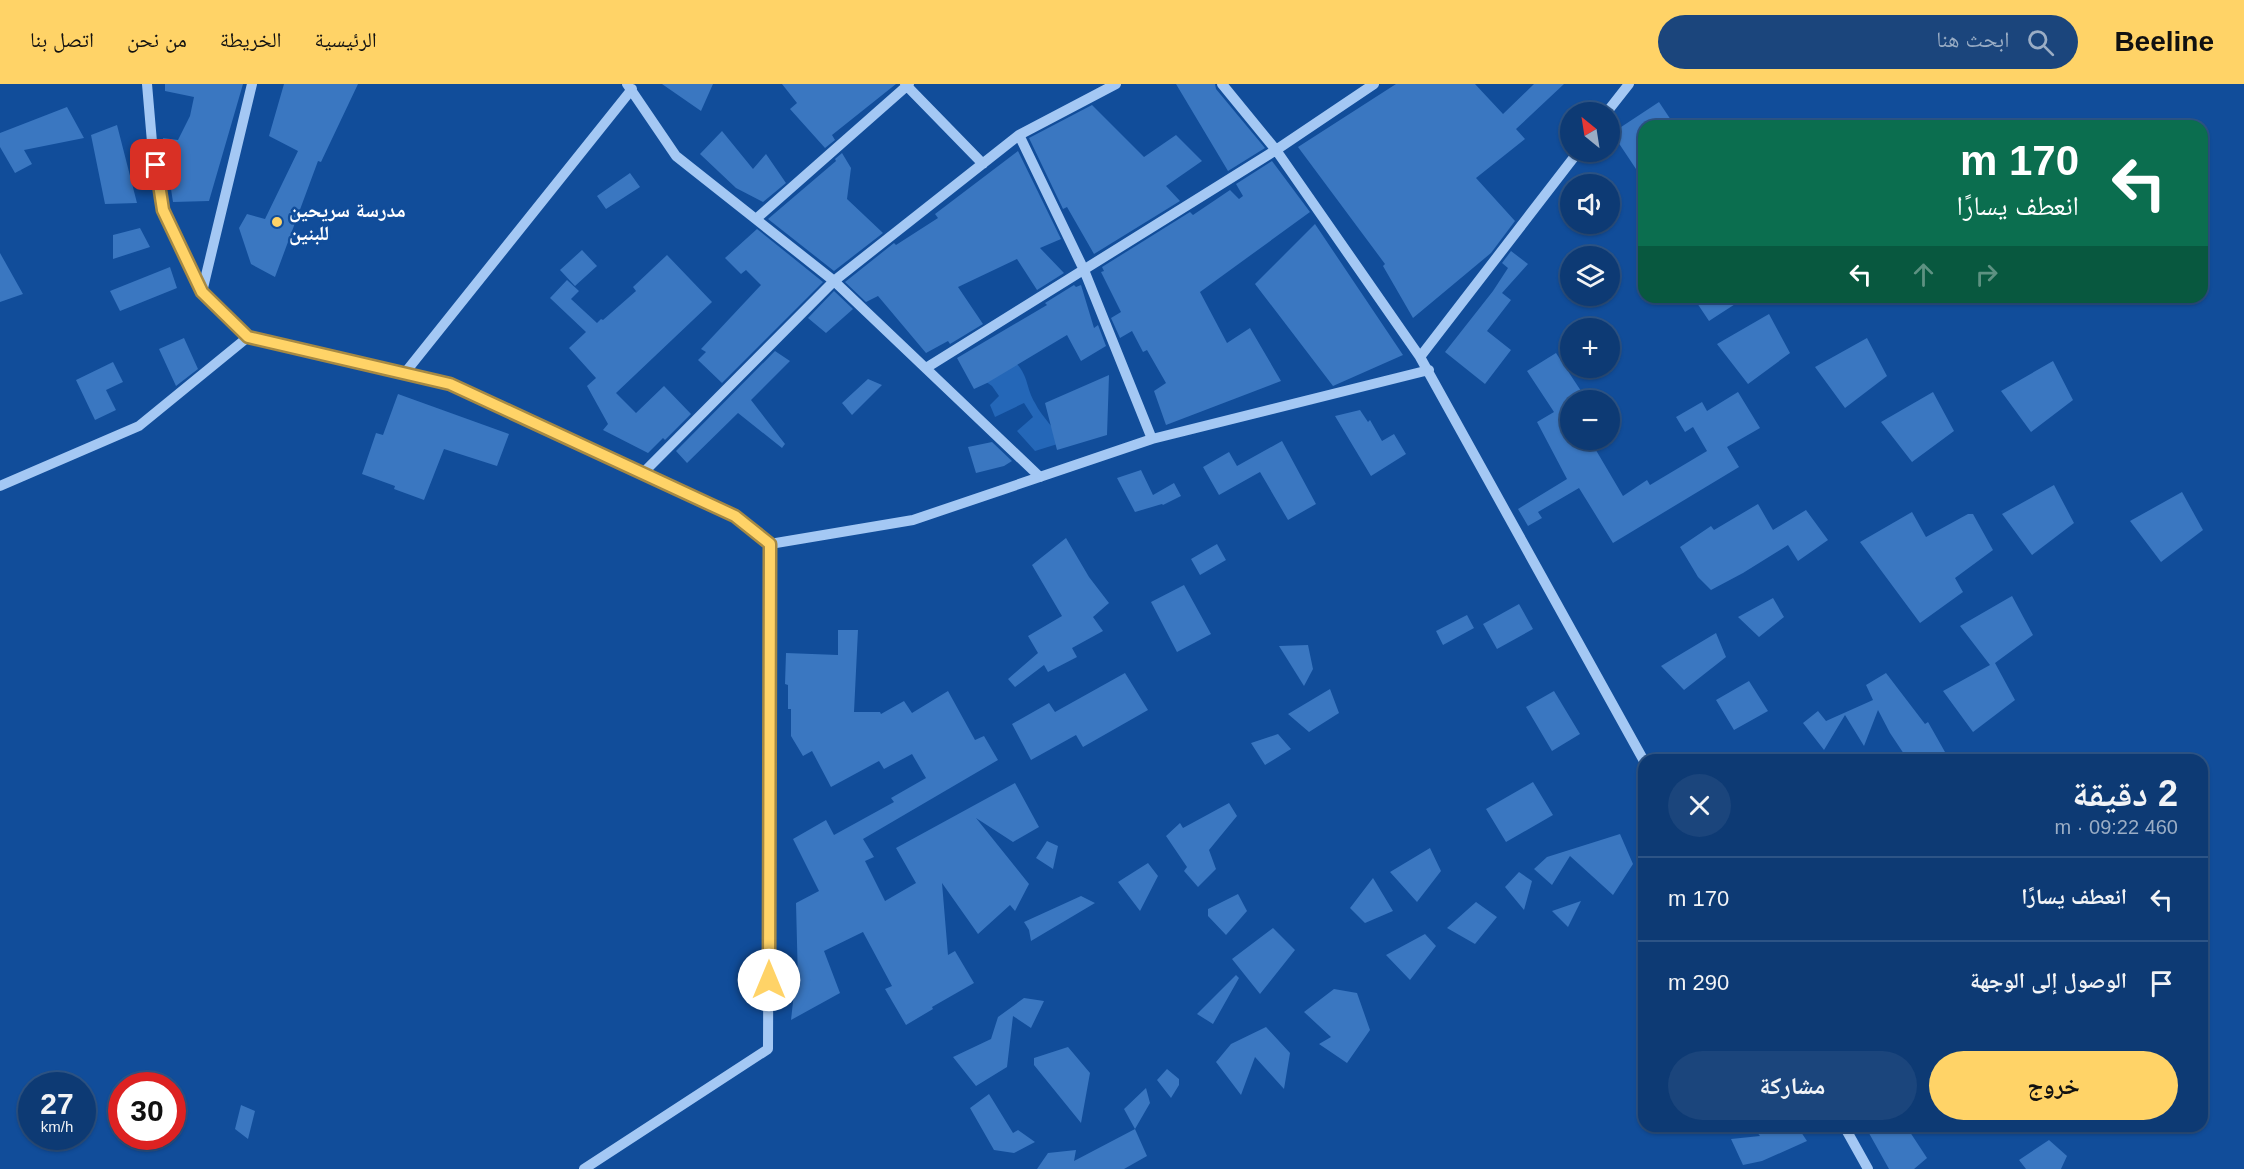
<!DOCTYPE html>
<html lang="ar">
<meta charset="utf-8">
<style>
:root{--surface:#0d3a74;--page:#1b457c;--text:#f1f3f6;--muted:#9aadc5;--line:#2d5486;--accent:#ffd367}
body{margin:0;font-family:Helvetica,"Noto Naskh Arabic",sans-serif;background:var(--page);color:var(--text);direction:rtl;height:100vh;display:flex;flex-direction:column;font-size:22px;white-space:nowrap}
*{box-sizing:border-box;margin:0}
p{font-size:20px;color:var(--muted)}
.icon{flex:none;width:33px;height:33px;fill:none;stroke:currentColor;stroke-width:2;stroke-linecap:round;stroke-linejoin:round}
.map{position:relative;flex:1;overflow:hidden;direction:ltr}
.side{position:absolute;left:1638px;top:670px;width:570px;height:378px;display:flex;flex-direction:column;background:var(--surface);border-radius:18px;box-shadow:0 2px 4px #0004,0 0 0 2px var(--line);direction:rtl}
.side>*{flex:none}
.hud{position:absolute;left:1638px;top:36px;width:570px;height:183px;border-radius:18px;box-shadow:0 2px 4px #0004,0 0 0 2px var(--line);direction:rtl;background:#0b6e4f;color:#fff;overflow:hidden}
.needle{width:39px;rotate:330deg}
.buttons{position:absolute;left:1560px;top:18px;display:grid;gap:12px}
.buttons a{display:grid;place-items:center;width:60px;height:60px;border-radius:50%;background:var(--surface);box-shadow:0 2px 4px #0004,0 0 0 2px var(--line);font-size:30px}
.speed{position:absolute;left:18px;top:988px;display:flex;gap:12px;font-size:30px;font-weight:700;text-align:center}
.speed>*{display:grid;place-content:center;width:78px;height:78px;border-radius:50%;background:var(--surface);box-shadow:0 2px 4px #0004,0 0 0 2px var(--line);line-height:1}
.speed small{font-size:15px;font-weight:400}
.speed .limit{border:9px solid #d22;background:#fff;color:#111}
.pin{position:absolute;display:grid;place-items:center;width:51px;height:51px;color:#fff;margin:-26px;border-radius:12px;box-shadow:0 3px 9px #0006}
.me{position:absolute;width:66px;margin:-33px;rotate:0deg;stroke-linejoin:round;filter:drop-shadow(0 0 4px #0008)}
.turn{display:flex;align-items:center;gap:21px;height:126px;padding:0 30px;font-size:27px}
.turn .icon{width:78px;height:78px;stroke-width:2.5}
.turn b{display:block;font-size:42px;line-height:51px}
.lanes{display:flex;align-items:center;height:57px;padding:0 30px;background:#0003;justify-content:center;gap:30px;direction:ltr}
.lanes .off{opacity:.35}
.round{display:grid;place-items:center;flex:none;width:63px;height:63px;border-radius:32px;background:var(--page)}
.headline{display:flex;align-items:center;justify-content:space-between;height:102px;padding:0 30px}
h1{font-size:36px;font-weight:700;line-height:45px}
.cta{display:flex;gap:12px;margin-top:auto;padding:12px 30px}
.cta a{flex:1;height:69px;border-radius:36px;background:var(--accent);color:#111;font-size:24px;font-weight:700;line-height:69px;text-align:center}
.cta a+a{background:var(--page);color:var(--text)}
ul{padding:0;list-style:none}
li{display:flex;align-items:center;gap:18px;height:84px;padding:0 30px;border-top:2px solid var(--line)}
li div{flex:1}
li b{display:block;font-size:22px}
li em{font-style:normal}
header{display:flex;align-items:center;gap:36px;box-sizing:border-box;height:84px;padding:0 30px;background:var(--accent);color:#111}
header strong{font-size:28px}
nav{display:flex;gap:33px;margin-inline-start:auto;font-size:21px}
.search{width:420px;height:54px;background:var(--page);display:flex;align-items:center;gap:15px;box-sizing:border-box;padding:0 21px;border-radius:33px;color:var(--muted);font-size:22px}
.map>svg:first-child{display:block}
.green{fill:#2467b8}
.building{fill:#3a77c1}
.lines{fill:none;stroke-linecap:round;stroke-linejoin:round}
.minor{stroke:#a4c8f4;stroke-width:10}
.route-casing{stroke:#a68943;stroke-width:15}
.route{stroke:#ffd367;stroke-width:10}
.poi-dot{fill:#ffd367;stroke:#114d9a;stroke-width:2}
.labels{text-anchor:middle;stroke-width:5;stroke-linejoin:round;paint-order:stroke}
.poi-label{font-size:20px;font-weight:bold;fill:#fff;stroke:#114d9a;text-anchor:start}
</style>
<header>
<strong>Beeline</strong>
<div class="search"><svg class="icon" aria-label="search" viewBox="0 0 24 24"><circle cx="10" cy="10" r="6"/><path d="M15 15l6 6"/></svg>ابحث هنا</div>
<nav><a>الرئيسية</a><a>الخريطة</a><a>من نحن</a><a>اتصل بنا</a></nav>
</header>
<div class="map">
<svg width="2244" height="1085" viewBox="0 0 2244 1085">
<rect width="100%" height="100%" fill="#114d9a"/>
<path class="green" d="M1017 280C1029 294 1026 304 1035 319 1042 333 1055 345 1064 358L1035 367 1017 347 1033 333 1024 319 995 333 990 321 999 312 992 302 982 295Z"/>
<path class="building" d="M165 0H243L209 117 173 118 163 54 178 56 190 32 194 13 165 7Z
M284 0H358L321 78 318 77 275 193 251 180 239 144 247 130 265 135 298 67 269 52Z
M662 0H713L701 27Z
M782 0H896L832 51 835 56 825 64 790 25 797 19Z
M1176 0H1215L1216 5 1265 64 1228 87Z
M1396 0H1475L1503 30 1534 0H1564L1516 45 1525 55 1476 94 1515 137 1491 169 1413 234 1383 182 1385 180 1298 63Z
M1659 18 1675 42H1644V97L1612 49Z
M1092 21 1144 73 1176 51 1202 77 1166 102 1180 117 1094 170 1067 123 1063 125 1029 54Z
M67 23 84 54 24 66 32 80 15 89 0 63V49Z
M117 41 137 119 105 120 91 51Z
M722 47 753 85 766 70 786 99 763 118 736 104 700 70Z
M1018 67 1061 155 1040 164 1064 189 1037 206 1017 175 958 203 983 240 950 260 948 257 926 269 878 212 866 218 845 198 894 159 896 161 938 134 935 130Z
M842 69 851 84 847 115 883 149 834 187 768 135 836 77 835 75Z
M1272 77 1310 128 1200 208 1227 259 1250 244 1281 297 1166 341 1154 307 1166 299 1147 266 1143 268 1132 247 1120 254 1111 234 1121 228 1101 188 1104 187 1102 183 1190 128 1193 131 1230 106 1239 115 1243 112 1236 100Z
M630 89 640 103 606 125 597 112Z
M1315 140 1403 271 1333 302 1255 200Z
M140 144 150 163 113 175V151Z
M757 145 823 198 722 299 698 276 706 268 701 265 761 201 746 186 741 190 725 174Z
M582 166 597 182 575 202 560 186Z
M1511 167 1528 180 1502 209 1511 216 1487 247 1511 266 1485 300 1445 268 1493 207 1508 184 1502 179Z
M0 169 23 210 0 218Z
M667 171 712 218 616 309 636 329 664 302 691 330 665 356 663 354 648 369 603 346 608 340 587 302 596 294 569 264 586 248 550 214 567 196 579 207 571 215 597 239 601 235 603 236 636 207 633 203Z
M170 183 177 204 120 227 110 207Z
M1074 201 1076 203 1081 201 1094 244 1098 241 1106 262 1081 277 1067 251 987 299 974 305 957 274 1047 221 1045 219Z
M834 207 853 225 826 249 808 234Z
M1693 213H1746L1709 237Z
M1769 230 1790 269 1748 300 1717 260Z
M184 254 198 285 176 302 159 265Z
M1867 254 1887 292 1845 324 1815 283Z
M775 267 790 277 751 316 785 360 782 364 738 329 687 379 676 367Z
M1556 269 1587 316H1570V356H1590L1623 412 1647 396 1650 401 1707 367 1693 343 1685 348 1676 333 1702 318 1707 327 1738 308 1760 344 1727 363 1739 383 1613 459 1579 404 1538 428 1542 434 1528 442 1518 425 1567 395 1537 338 1554 328 1527 287Z
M2053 277 2073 316 2031 348 2001 307Z
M113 278 123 298 106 306 116 326 95 336 76 296Z
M1109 291 1107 351 1057 366 1045 319Z
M868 295 882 301 852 331 842 319Z
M1933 308 1954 347 1912 378 1881 338Z
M398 310 509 350 497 382 444 365 424 416 394 405 395 402 362 390 376 349 383 351Z
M1360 326 1368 338 1370 336 1382 357 1394 350 1406 370 1371 392 1335 332Z
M1282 357 1316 420 1288 436 1260 388 1219 411 1203 383 1229 368 1237 382Z
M992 358 1012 377 1004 382 976 389 968 363Z
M1141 386 1153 411 1174 399 1181 412 1163 421 1162 420 1135 428 1117 394Z
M2054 401 2074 439 2032 471 2002 430Z
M2182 408 2203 446 2161 478 2130 437Z
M1758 420 1773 446 1806 426 1828 456 1798 477 1788 461 1743 489 1711 506 1698 493 1680 463 1711 442 1714 446Z
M1912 428 1926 453 1968 430H1973L1993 466 1955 494 1963 508 1920 539 1860 458Z
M1066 454 1089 493 1109 519 1093 533 1103 547 1072 564 1077 573 1048 588 1044 581 1015 603 1008 595 1038 569 1028 552 1062 532 1032 481Z
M1217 460 1226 476 1200 491 1191 475Z
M1184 501 1211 550 1177 568 1151 518Z
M2012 512 2033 551 1995 579 2015 616 1973 648 1943 607 1990 581 1960 542Z
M1773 514 1784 533 1759 553 1738 533Z
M1519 520 1533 545 1497 565 1483 540Z
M1467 531 1474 544 1443 561 1436 547Z
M838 546H858L854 628H880L881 630 904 617 912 629 948 607 975 656 984 652 998 676 863 755 874 773 865 777 885 817 916 799 896 764 1015 699 1039 743 1013 758 976 734 1029 800 1015 827 1010 821 978 850 942 799 948 871 955 867 974 899 932 923 933 925 906 941 885 905 892 902 863 848 824 867 840 909 791 936 795 900 798 898 796 819 819 807 793 755 826 736 834 751 894 718 891 714 926 694 912 670 884 685 879 677 831 703 812 667 803 672 791 652V625H788V601L785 600 786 569 838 571Z
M1716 549 1726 573 1684 606 1661 582Z
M1308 561 1313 585 1304 602 1279 562Z
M1125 589 1148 626 1083 663 1076 651 1031 676 1012 640 1049 619 1055 628Z
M1886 589 1925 640 1928 638 1945 668 1924 676H1908L1890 649 1878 626 1864 662 1845 631 1824 666 1803 639 1818 627 1826 637 1873 616 1866 601Z
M1749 597 1768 627 1734 646 1716 616Z
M1330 605 1339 629 1309 648 1288 630Z
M1554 607 1580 650 1552 667 1526 623Z
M1278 650 1291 665 1265 681 1251 659Z
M1533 698 1553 731 1506 758 1486 725Z
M1229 719 1237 732 1209 766 1216 785 1198 803 1184 787 1187 783 1166 752 1180 739 1183 744Z
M1620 750 1633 780 1613 811 1570 772 1552 801 1534 785 1547 773Z
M1047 757 1058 762 1053 785 1036 774Z
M1430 764 1441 787 1417 818 1390 788Z
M1148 779 1158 792 1140 827 1118 798Z
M1519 788 1532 797 1524 826 1505 803Z
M1373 794 1393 827 1365 839 1350 824Z
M1238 810 1247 827 1226 851 1208 832V825Z
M1081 812 1095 819 1031 857 1029 846 1024 838Z
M1581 817 1568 843 1552 827Z
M1476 818 1497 833 1475 860 1447 844Z
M1273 844 1295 866 1260 910 1232 875Z
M1425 850 1436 862 1410 896 1386 871Z
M1236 891 1239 894 1213 940 1197 930Z
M1334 905 1357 909 1370 946 1347 979 1319 960 1331 953 1304 928Z
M1024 914 1044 917 1031 944 1013 932 1007 983 976 1002 953 973 991 955 998 933Z
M1266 943 1290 969 1284 1005 1255 973 1241 1011 1216 978 1231 960Z
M1068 963 1090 989 1081 1039 1034 981V974Z
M1167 985 1179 995V1001L1171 1014 1157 996Z
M1146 1004 1150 1019 1135 1045 1124 1025Z
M989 1010 1013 1049 1018 1046 1035 1058 1014 1069 994 1066 970 1024Z
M241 1021 255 1027 248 1055 235 1045Z
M1752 1042H1797L1807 1057 1762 1077 1743 1081 1731 1055 1760 1052Z
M1865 1042H1906L1927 1074 1914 1085H1889Z
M1135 1045 1147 1072 1124 1085H1037L1048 1069 1076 1066 1074 1077Z
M2049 1056 2067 1072 2061 1085H2026L2019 1076Z"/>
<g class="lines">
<path class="minor" d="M147 0 152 58 163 127 202 208 248 253 450 300 735 432 770 460 913 436 1152 355 1429 286
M627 0 676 72 834 197 1040 393
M905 0 983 80
M1222 0 1276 66 1420 273
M1607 28 1629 0
M1019 51 1084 186 1152 355
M1578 68 1420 273 1644 677
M756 135 909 0
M202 208 252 0
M926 284 1276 66 1374 0
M404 290 632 5
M643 389 834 197 1019 51 1116 0
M0 402 139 342 248 253
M1844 1042 1868 1085
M584 1085 768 965 770 460"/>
</g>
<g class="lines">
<defs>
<path id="route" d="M156 81 163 126 202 208 248 253 450 300 735 432 770 460 769 896"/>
</defs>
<use href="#route" class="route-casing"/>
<use href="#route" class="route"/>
</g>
<circle class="poi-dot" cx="277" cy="138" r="6"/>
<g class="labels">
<g class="poi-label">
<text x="289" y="133">مدرسة سريحين<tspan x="289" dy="23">للبنين</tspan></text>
</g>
</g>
</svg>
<div class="buttons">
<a><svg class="needle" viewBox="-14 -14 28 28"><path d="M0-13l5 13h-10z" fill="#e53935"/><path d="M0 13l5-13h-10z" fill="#9aadc5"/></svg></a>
<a><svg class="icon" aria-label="sound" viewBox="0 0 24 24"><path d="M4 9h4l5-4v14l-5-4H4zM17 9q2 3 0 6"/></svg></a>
<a><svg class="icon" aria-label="layers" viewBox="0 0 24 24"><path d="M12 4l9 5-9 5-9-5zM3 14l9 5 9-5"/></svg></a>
<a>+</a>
<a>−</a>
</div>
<div class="speed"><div>27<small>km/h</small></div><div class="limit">30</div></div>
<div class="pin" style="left:156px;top:81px;background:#d93025"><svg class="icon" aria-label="arrive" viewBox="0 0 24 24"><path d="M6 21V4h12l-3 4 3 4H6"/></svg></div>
<svg class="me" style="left:769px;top:896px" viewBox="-20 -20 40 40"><circle r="19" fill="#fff"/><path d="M0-13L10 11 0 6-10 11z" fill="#ffd367"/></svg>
<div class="hud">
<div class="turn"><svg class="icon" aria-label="left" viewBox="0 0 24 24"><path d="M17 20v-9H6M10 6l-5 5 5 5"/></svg><div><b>170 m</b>انعطف يسارًا</div></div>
<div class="lanes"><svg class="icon" aria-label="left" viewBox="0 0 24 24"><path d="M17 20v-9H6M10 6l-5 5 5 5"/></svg><svg class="icon off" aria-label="ahead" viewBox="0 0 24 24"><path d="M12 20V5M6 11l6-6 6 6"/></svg><svg class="icon off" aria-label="right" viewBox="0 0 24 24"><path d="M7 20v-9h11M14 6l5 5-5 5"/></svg></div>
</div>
<section class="side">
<div class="headline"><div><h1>2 دقيقة</h1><p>460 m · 09:22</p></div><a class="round"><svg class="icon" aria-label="close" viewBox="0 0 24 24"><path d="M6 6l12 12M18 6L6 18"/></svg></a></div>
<ul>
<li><svg class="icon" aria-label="left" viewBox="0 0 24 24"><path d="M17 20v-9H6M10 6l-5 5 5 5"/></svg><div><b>انعطف يسارًا</b></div><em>170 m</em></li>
<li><svg class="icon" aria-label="arrive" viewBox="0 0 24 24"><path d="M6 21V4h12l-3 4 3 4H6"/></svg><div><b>الوصول إلى الوجهة</b></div><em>290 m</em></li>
</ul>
<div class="cta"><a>خروج</a><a>مشاركة</a></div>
</section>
</div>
